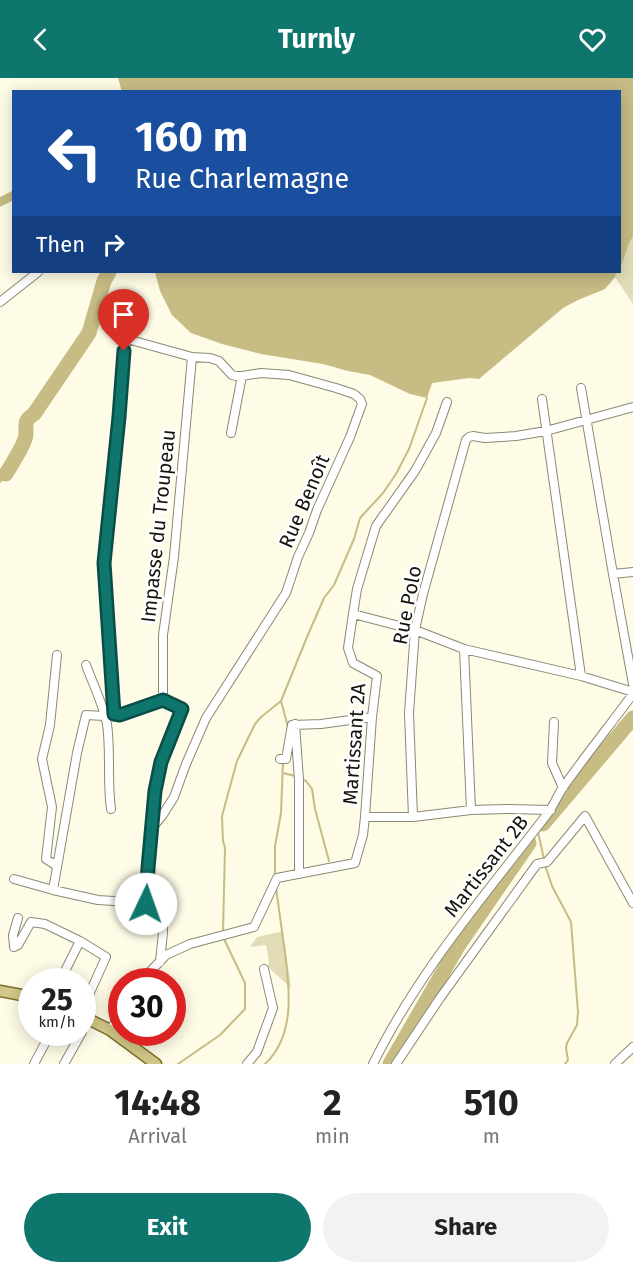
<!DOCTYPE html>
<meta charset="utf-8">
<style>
:root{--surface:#fff;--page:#f2f2f2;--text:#222;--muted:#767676;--accent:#0f766e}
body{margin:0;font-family:"Fira Sans",sans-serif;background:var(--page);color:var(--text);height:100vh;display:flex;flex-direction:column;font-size:22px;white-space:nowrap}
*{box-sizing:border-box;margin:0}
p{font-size:20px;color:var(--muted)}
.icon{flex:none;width:33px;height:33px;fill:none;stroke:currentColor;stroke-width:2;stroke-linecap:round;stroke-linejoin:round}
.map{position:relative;height:986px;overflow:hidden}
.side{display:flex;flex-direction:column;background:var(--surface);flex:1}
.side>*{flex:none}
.hud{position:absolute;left:12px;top:12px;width:609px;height:183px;border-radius:0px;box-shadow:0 3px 15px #0003;background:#1a4fa0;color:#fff;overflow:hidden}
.speed{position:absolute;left:18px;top:890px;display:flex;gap:12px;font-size:30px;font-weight:700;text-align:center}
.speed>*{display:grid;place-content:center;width:78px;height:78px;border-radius:50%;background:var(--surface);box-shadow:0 3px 15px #0003;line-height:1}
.speed small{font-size:15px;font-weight:400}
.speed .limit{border:9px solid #d22;background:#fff;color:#111}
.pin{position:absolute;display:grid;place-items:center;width:51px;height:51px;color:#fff;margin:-62px -26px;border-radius:50% 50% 50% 0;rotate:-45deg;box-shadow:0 0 6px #0007}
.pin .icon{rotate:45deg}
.me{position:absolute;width:66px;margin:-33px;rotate:3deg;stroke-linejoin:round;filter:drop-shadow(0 0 4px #0008)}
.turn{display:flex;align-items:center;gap:21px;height:126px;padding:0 24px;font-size:27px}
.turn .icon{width:78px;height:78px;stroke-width:2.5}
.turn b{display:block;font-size:42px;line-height:51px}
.then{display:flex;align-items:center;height:57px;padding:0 24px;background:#0003;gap:12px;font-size:22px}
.eta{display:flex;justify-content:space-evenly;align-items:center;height:102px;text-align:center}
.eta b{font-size:36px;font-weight:700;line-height:42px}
.action{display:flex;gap:12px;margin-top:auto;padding:12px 24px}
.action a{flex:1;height:69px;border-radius:36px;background:var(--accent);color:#fff;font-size:24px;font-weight:700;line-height:69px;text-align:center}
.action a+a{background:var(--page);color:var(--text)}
header{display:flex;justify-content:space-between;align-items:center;height:78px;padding:0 24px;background:var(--accent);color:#fff;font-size:27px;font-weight:700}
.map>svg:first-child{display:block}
.green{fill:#e2dcb6}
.water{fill:#c6bc84}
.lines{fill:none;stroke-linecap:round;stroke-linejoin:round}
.stream{stroke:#c6bc84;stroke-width:2}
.canal{stroke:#c6bc84;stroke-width:9}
.river{stroke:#c6bc84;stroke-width:15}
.minor-casing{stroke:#8b8875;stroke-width:10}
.major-casing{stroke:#7c702a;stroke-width:13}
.minor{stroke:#fff;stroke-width:8}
.major{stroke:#d1c788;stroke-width:10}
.route-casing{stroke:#0a4d48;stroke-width:15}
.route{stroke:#0f766e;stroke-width:10}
.labels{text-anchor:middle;stroke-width:5;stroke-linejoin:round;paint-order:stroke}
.street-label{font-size:20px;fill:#16140d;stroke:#fff}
</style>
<header><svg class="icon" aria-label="back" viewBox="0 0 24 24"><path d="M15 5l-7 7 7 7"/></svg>Turnly<svg class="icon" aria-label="heart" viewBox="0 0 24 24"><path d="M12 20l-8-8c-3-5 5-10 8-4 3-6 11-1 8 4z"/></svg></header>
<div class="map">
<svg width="633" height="986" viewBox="0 0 633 986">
<rect width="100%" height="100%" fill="#fefbe6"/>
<path class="green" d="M633 159V226L615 199 617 194H620C620 187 623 185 625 179 627 171 628 166 633 159Z
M283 853 291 910 268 889 269 883 266 867 250 869 257 859Z"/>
<path class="water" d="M118 0H633V159C625 170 627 178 620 189V14H122Z
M155 194H617L615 199 605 211 578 222 563 230 479 301 469 300 432 305 427 320 410 316 370 297 348 293 323 286 261 276 222 266 191 255 172 237 160 213Z"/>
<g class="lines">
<path class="stream" d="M0 404 6 396
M287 652 288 649 281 623 307 559 324 520 334 507 354 461 360 440 383 415 396 396 409 371 427 320
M283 695 295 698
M300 700 306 703 312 711 315 731 329 783
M538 754 544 781
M545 787 552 808 571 844 578 934 577 947 567 965 566 970 568 982 565 986
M275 795V768L281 735 283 684
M223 854 225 770 223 763 222 738 237 683 255 646 261 639 281 623
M178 986 220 957 245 931V905L224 861
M265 986C295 958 290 913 285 875 282 854 279 832 276 810"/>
<path class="canal" d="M0 124 14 117
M0 399 6 396"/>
<path class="river" d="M6 396C12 385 21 373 25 361 29 350 20 345 34 336L89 255 104 203 109 194
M543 746 633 640
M390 986 458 868 529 765"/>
<defs>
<path id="minor" d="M0 224 38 194
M127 261 192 279 210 280 219 283 232 297 236 298H242L261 295 289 297 336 310 354 316 360 321 362 326 350 359 317 432 309 455 298 479 286 515 206 640 186 686 174 719 162 738 152 750
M581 310 613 496 633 606
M542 321 581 598
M231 355 242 298
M613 496 633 494
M353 536 415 552 464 571 581 598 633 614
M464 571 471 732
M86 587C93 606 103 626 107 646 111 674 107 703 111 731
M163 622V557L174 479 192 279
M114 636 104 485 119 339 124 273 136 225
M554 644 552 685 563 710
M295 646 299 702V796
M280 681H286L292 647 321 646 372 639
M365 739H413L471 732 507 731 551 732
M413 739 409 635 415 552 423 516 466 362 469 359 473 358 485 360 516 358 546 353 633 329
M57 788 46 781 52 729 42 681 50 647 57 577
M14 801 53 812 98 822 130 824 163 828V854L160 884
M53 812 77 675 86 637 105 638 114 636 120 637 163 622 182 631 161 684 155 713 148 790 146 826
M18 840 13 857 14 869 18 867 31 844 45 846 80 863
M60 903 80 863 106 879 82 932
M141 903 166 877 190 866 254 849 277 800 355 785 363 757 365 739 372 639 377 598 353 585 348 570 353 536 357 511 376 448 415 393 436 355 447 324
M110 952 122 934
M34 986 51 954
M64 986 82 954
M247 986 257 974 273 930 264 891
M373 986C418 894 486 816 548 735 554 727 558 716 564 708 586 677 610 647 633 616
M396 986 440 920 537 786 547 784 585 738 633 825
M615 986 633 969"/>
<path id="major" d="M0 913 32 919
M82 938 110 952 156 986"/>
</defs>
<use href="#minor" class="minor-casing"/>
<use href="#major" class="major-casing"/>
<use href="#minor" class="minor"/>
<use href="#major" class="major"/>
</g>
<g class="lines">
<defs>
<path id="route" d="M124 273 119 339 104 485 114 636 120 637 163 622 182 631 161 684 155 713 148 790 146 826"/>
</defs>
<use href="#route" class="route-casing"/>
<use href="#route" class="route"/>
</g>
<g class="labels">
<g class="street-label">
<text transform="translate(304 423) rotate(-67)" y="7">Rue Benoît</text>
<text transform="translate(158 448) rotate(-84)" y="7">Impasse du Troupeau</text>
<text transform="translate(407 527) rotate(-79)" y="7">Rue Polo</text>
<text transform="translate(354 666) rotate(-86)" y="7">Martissant 2A</text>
<text transform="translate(486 788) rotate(-52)" y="7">Martissant 2B</text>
</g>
</g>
</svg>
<div class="speed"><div>25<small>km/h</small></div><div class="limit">30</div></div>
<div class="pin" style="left:124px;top:273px;background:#d93025"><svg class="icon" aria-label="arrive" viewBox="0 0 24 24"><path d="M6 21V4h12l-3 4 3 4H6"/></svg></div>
<svg class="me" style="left:146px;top:826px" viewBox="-20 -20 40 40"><circle r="19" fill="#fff"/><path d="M0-13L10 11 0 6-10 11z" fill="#0f766e"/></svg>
<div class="hud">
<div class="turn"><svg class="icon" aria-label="left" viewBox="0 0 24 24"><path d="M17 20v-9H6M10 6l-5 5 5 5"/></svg><div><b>160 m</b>Rue Charlemagne</div></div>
<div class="then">Then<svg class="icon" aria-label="right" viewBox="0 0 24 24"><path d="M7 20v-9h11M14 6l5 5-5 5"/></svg></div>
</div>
</div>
<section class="side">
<div class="eta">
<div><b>14:48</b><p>Arrival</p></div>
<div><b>2</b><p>min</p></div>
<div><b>510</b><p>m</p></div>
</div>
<div class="action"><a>Exit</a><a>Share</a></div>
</section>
